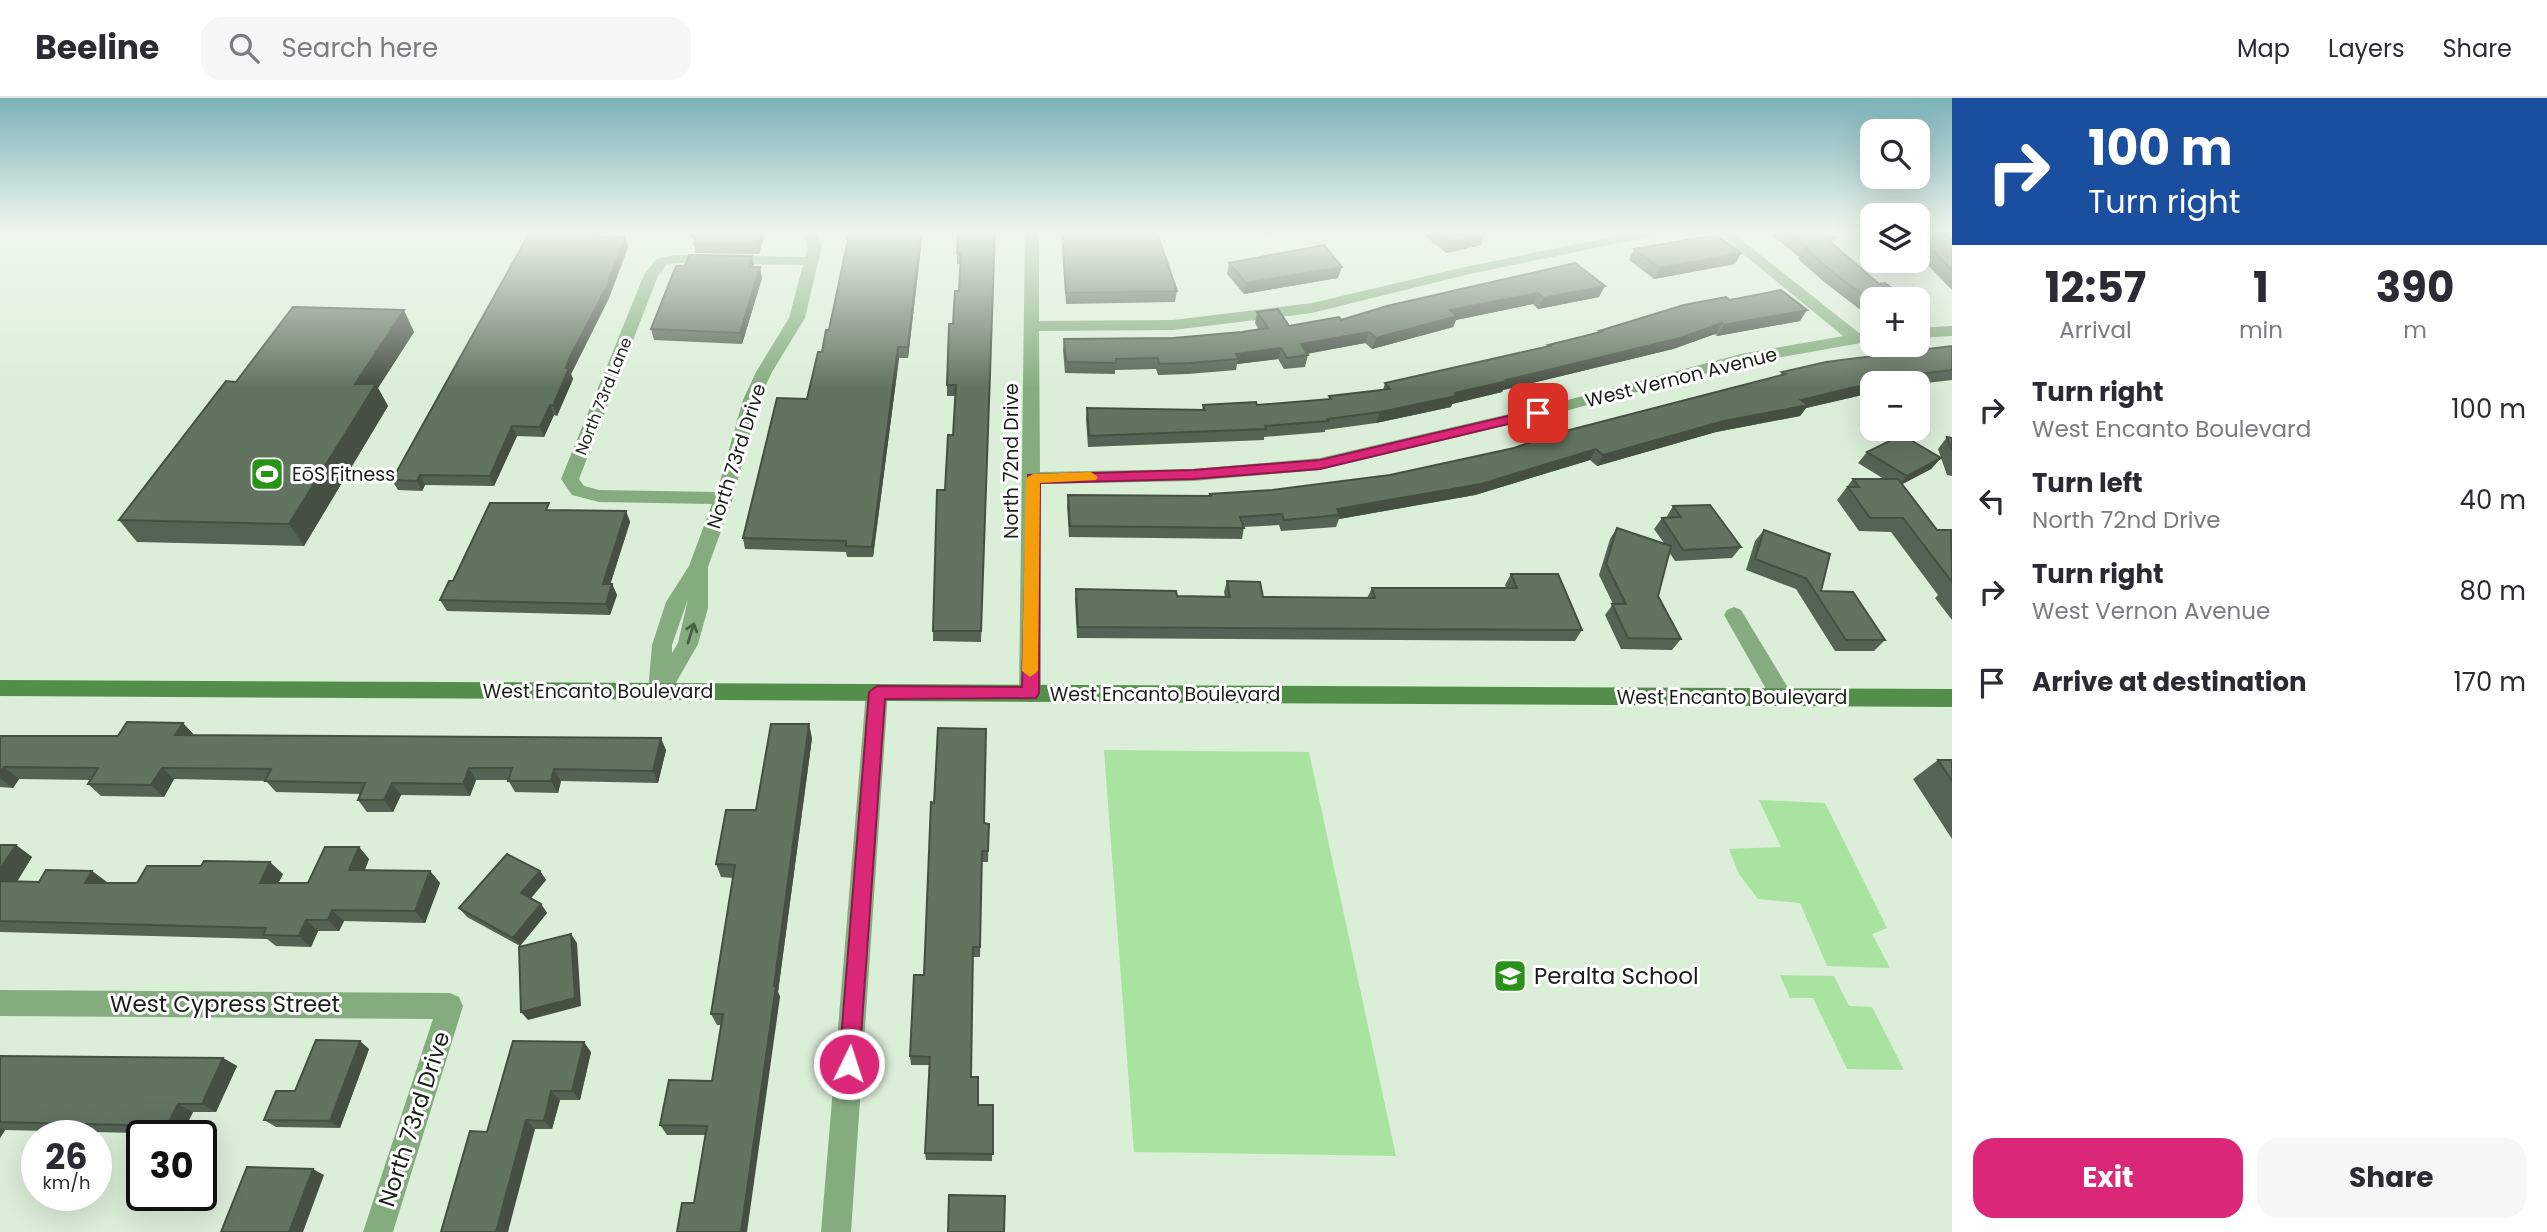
<!DOCTYPE html>
<meta charset="utf-8">
<style>
:root{--surface:#fff;--page:#f7f7f7;--text:#2b2b33;--muted:#7c7c81;--line:#e1e1e2;--accent:#db2777}
body{margin:0;font-family:Poppins,sans-serif;background:var(--page);color:var(--text);height:100vh;display:flex;flex-direction:column;font-size:26px;white-space:nowrap}
*{box-sizing:border-box;margin:0}
p{font-size:23px;color:var(--muted)}
.icon{flex:none;width:38px;height:38px;fill:none;stroke:currentColor;stroke-width:2;stroke-linecap:round;stroke-linejoin:round}
.map{position:relative;flex:1;overflow:hidden}
.panel{display:flex;flex-direction:column;background:var(--surface);width:595px}
.panel>*{flex:none}
.top-card{background:#1a4fa0;color:#fff;overflow:hidden}
.fabs{position:absolute;left:1860px;top:21px;display:grid;gap:14px}
.fabs a{display:grid;place-items:center;width:70px;height:70px;border-radius:14px;background:var(--surface);box-shadow:0 7px 28px #0002;font-size:35px}
.speed{position:absolute;left:21px;top:1022px;display:flex;gap:14px;font-size:35px;font-weight:700;text-align:center}
.speed>*{display:grid;place-content:center;width:91px;height:91px;border-radius:50%;background:var(--surface);box-shadow:0 7px 28px #0002;line-height:1}
.speed small{font-size:18px;font-weight:400}
.speed .limit{border:4px solid #111;border-radius:10px;background:#fff;color:#111}
.pin{position:absolute;display:grid;place-items:center;width:60px;height:60px;color:#fff;margin:-30px;border-radius:14px;box-shadow:0 4px 10px #0006}
.me{position:absolute;width:77px;margin:-38px;rotate:4deg;stroke-linejoin:round;filter:drop-shadow(0 0 5px #0008)}
.turn{display:flex;align-items:center;gap:24px;height:147px;padding:0 21px;font-size:32px}
.turn .icon{width:91px;height:91px;stroke-width:2.5}
.turn b{display:block;font-size:49px;line-height:60px}
.eta{display:flex;justify-content:space-evenly;align-items:center;height:119px;text-align:center}
.eta b{font-size:42px;font-weight:700;line-height:49px}
.cta{display:flex;gap:14px;margin-top:auto;padding:14px 21px}
.cta a{flex:1;height:80px;border-radius:21px;background:var(--accent);color:#fff;font-size:28px;font-weight:700;line-height:80px;text-align:center}
.cta a+a{background:var(--page);color:var(--text)}
ul{padding:0;list-style:none}
li{display:flex;align-items:center;gap:21px;height:91px;padding:0 21px}
li div{flex:1}
li b{display:block;font-size:26px}
li em{font-style:normal}
header{display:flex;align-items:center;gap:42px;box-sizing:border-box;height:98px;padding:0 35px;background:var(--surface);border-bottom:2px solid var(--line)}
header strong{font-size:33px}
nav{display:flex;gap:38px;margin-inline-start:auto;font-size:24px}
.search{width:490px;height:63px;background:var(--page);display:flex;align-items:center;gap:18px;box-sizing:border-box;padding:0 24px;border-radius:21px;color:var(--muted);font-size:26px}
main{display:flex;flex:1;min-height:0}
.map>svg:first-child{display:block}
.green{fill:#a8e39f}
.lines{fill:none;stroke-linecap:round;stroke-linejoin:round}
.street{fill:#85ac7f;fill-rule:evenodd}
.secondary{fill:#538e4b;fill-rule:evenodd}
.wall{fill:#546353}
.shaded-wall{fill:#455043}
.building{fill:#627360;stroke:#455043;stroke-width:2}
.oneway{stroke:#495e46}
.route{fill:#db2777;stroke:#8e194d;stroke-width:2}
.slow{fill:#f59e0b}
.labels{text-anchor:middle;stroke-width:6;stroke-linejoin:round;paint-order:stroke}
.far-street-label{font-size:16px;fill:#181f17;stroke:#fff}
.street-label{font-size:19px;fill:#181f17;stroke:#fff}
.poi-label{font-size:19px;fill:#181f17;stroke:#fff;text-anchor:start}
.near-poi-label{font-size:23px;fill:#181f17;stroke:#fff;text-anchor:start}
.near-street-label{font-size:23px;fill:#181f17;stroke:#fff}
</style>
<header>
<strong>Beeline</strong>
<div class="search"><svg class="icon" aria-label="search" viewBox="0 0 24 24"><circle cx="10" cy="10" r="6"/><path d="M15 15l6 6"/></svg>Search here</div>
<nav><a>Map</a><a>Layers</a><a>Share</a></nav>
</header>
<main>
<div class="map">
<svg width="1952" height="1134" viewBox="0 0 1952 1134">
<rect width="100%" height="100%" fill="#dbeed8"/>
<path class="green" d="M1104 652 1309 654 1396 1058 1134 1054Z
M1759 702 1825 705 1887 830 1872 836 1890 870 1827 868 1800 805 1758 801 1739 776 1729 751 1781 749Z
M1780 877 1834 878 1849 908 1872 909 1904 972 1847 971 1813 900H1790Z"/>
<g class="lines">
<path class="street" d="M802 132H816L822 147 805 220 772 274 759 302 733 400 708 469V510L698 546 669 597 659 601 651 599 648 593 652 547 666 504 689 468 712 406 599 404 572 397 561 381 644 177 656 161 675 157 805 159 808 147ZM675 165 803 167 789 220 756 274 743 302 717 394 599 392 584 388 579 381 658 178 666 167ZM688 501 678 545 672 555V547Z
M1025 132H1039V223L1173 222 1312 205 1465 169 1644 132H1669L1662 136 1465 177 1312 215 1173 232 1039 233 1040 374 1193 371 1320 360 1564 303 1741 256 1843 238 1714 132H1729L1859 235 1872 233V243L1742 266 1565 313 1320 372 1193 383 1040 386 1041 595 1038 601 1030 604 1022 601 1019 595Z
M1952 228V238L1918 240V230Z
M1734 509 1741 512 1790 593 1793 599 1790 605 1782 608 1774 605 1724 517 1727 512Z
M877 586 885 588 888 594 851 1134H821L866 594 869 588Z
M0 892 450 895 459 899 463 908 393 1134H363L433 921 0 918Z"/>
<path class="secondary" d="M0 582 1952 591V609L0 598Z"/>
</g>
<path class="wall" d="M531 132H602L599 138 625 139 628 149 609 200 571 276 573 281 557 318 554 317 544 339 517 338 494 388 425 387 422 393 398 392 392 382Z
M690 132H769L767 138H764L759 156 695 155 694 146 695 140H692Z
M850 132H923L908 260H899L873 459H847L846 454 745 451 743 440 807 301 822 254 829 232Z
M995 132 981 544 933 543V533L945 392 953 337 955 298H947V287L953 226 959 193 961 166H957V155Z
M1061 132H1156L1177 193 1175 204 1066 206Z
M1257 132H1299L1261 137Z
M1426 132H1479L1485 136 1481 147 1446 155 1424 137Z
M1776 132H1824L1835 140 1831 145 1872 201V221L1823 183 1798 161 1799 159 1773 138 1777 132Z
M1918 132 1952 142V192L1918 157Z
M1634 151 1741 155 1735 166 1654 181 1629 162Z
M752 158 754 169 762 180 742 246 654 242 651 231Z
M1229 165 1338 180 1244 196 1227 176Z
M1575 165 1599 199 1538 211 1533 206 1456 222 1453 229 1372 251 1365 245 1307 256 1308 257 1305 269 1284 271 1278 261 1237 266 1236 272 1188 276 1158 277 1156 271 1115 272V276L1065 275 1063 252 1064 241 1173 240 1242 234 1259 232 1255 225 1257 214 1289 228 1341 222Z
M1730 202 1800 223 1717 238 1715 236 1673 251 1503 292 1502 294 1452 306 1451 309 1376 325 1325 332V334L1264 339V342L1088 349 1086 321 1087 310 1202 312 1203 307H1257L1329 301V298L1383 292 1385 285 1547 249 1548 247 1598 235 1599 233Z
M414 234 378 290 388 308 304 448 137 444 119 422 236 284Z
M1952 248V282L1918 286V285H1872V296L1871 295 1806 310 1800 318 1716 334 1597 368 1590 362 1475 397 1339 421 1336 429 1281 433 1279 427 1244 429 1242 441 1069 439 1067 408 1068 397 1209 398 1210 396 1272 392 1390 377 1514 350 1780 278 1782 274Z
M1947 339 1952 340V378L1947 377 1941 360 1931 371 1902 386 1937 432H1952V522L1935 500 1938 497 1891 434 1859 433 1837 402 1853 381H1884L1858 365 1867 354 1941 360 1938 351Z
M1673 408 1741 449 1732 460 1675 463 1669 454 1658 498 1681 541 1672 552 1621 551 1605 517 1613 506 1599 477 1610 441 1617 430 1664 445 1654 431 1662 420H1666Z
M551 412 626 413 630 424 610 486H612L617 497 610 517 447 513 440 502 453 483Z
M1764 432 1821 493 1885 542 1874 553H1835L1796 491 1746 472 1755 443Z
M1511 476 1582 532 1575 543 1077 540 1075 502 1076 491 1177 498 1225 499 1224 494 1227 483 1263 499 1367 500 1372 490H1506L1505 487Z
M183 625 194 637 666 652 658 685 561 683 558 695 515 694 508 682H476L470 698 401 697 393 714H367L358 702 360 696 276 694 266 683 174 681 164 699 101 698 88 686 90 682 19 681 13 690 0 689V638H118Z
M812 640 778 894 780 899 694 1105 705 1037H667L660 1027 712 983 721 927H717L711 916 733 780 721 779 716 766Z
M1938 662H1952V741L1913 681Z
M984 725 989 726 988 764H982L980 859H973L971 979 978 1007H993L992 1063 926 1062 925 1055 929 967H911L910 958 924 877Z
M0 747H16L32 759 17 784H39L92 773 107 785H137L283 776 278 785H308L359 749 369 761 365 772 430 773 440 785 425 825 344 823 339 833H318L311 849 276 848 267 841 0 834Z
M540 773 546 782 531 800 541 806 547 815 520 848 467 819 459 810Z
M369 951 340 1030 276 1029 264 1022Z
M591 954 580 1002H560L552 1031H535L487 1034Z
M0 958 223 960 237 968 216 1014H193L182 1036 5 1032 0 1040Z"/>
<path class="shaded-wall" d="M595 132H602L595 148 592 138Z
M762 132H763L764 138 759 156 757 147Z
M921 132H923L908 260V249Z
M1538 132H1551L1537 134Z
M1485 136 1481 147 1446 155 1450 144Z
M625 139 628 149 609 200 571 276 573 281 557 318 553 308 569 261Z
M1741 155 1735 166 1654 181 1660 170Z
M752 158 754 169H749Z
M760 169 762 180 742 246 740 235Z
M1342 169 1338 180 1244 196 1246 185Z
M1605 188 1599 199 1538 211 1543 200Z
M1538 195 1533 206 1456 222 1453 229 1372 251 1376 240 1450 212Z
M404 212 414 234 378 290 388 308 304 448 289 426 355 286Z
M1807 212 1800 223 1717 238 1724 227Z
M1722 225 1715 236 1673 251 1503 292 1502 294 1452 306 1451 309 1376 325 1380 314Z
M1369 234 1365 245 1298 257 1301 246Z
M898 249 899 260 873 459 872 449Z
M1281 250 1278 261 1237 266 1239 261 1236 256Z
M1916 281 1912 285H1891Z
M1880 283 1878 285H1872V293L1871 295 1806 310 1800 318 1716 334 1597 368 1603 357 1801 302Z
M550 307 554 317 544 339 540 329Z
M512 328 517 338 494 388 490 378Z
M1596 351 1590 362 1475 397 1339 421 1340 417 1337 411Z
M1941 360 1931 371 1897 389 1907 378Z
M420 377 425 387 422 393 417 383Z
M626 413 630 424 607 497 603 486Z
M612 486 617 497 610 517 606 506Z
M183 625 194 637H175Z
M809 626 812 640 778 894 780 899 747 1134H741Z
M661 640 666 652 658 685 653 673Z
M4 669 19 681 13 690 0 680V674Z
M162 670 174 681 164 699 151 687Z
M469 670 476 682 470 698 463 686Z
M554 671 561 683 558 695 551 683Z
M392 685 401 697 393 714 384 702Z
M16 747 32 759 9 795 0 789V771Z
M359 749 369 761 360 783 349 772Z
M270 764 283 776 273 796 260 785Z
M92 773 107 784 100 796 85 785Z
M430 773 440 785 425 825 415 813Z
M540 773 546 782 527 805 521 795Z
M541 806 547 815 520 848 513 840Z
M332 812 344 823 339 833 328 822Z
M306 822 318 833 311 849 299 838Z
M571 836 577 845 581 908 528 922 521 914Z
M360 943 369 951 340 1030 330 1023Z
M584 944 591 954 580 1002 572 993Z
M223 960 237 968 216 1014 202 1006Z
M551 993 560 1002 552 1031 544 1023Z
M178 1006 193 1014 182 1036 167 1028Z
M526 1022 535 1031 508 1134H496Z
M0 1030 5 1032 0 1040Z
M313 1071 324 1077 303 1134H289Z"/>
<path class="building" d="M531 132H595L592 138 625 139 606 190 569 261 566 270H569L553 308 550 307 540 329 512 328 490 378 420 377 417 383 392 382Z
M696 132H762L757 147 694 146 698 132Z
M850 132H921L908 249H898L872 449 846 448V443L743 440 777 300 807 301 818 254H822L826 232H829Z
M958 132H995L981 533H933L937 392H945L948 337H953L956 287H947L949 226H953L955 193H959L961 155H957Z
M1062 132H1156L1177 193 1066 195Z
M1435 132H1479L1485 136 1450 144Z
M1786 132H1824L1835 140 1827 141 1879 186 1885 185 1907 201H1872V204L1830 172 1805 150H1808Z
M1918 132H1941L1952 142V172L1918 138Z
M1716 137 1741 155 1660 170 1634 151Z
M1324 147 1342 169 1246 185 1229 165Z
M689 157 752 158 749 169H760L740 235 651 231 676 168H685Z
M1575 165 1605 188 1543 200 1538 195 1450 212 1457 218 1376 240 1369 234 1301 246 1308 257 1287 260 1281 250 1236 256 1239 261 1190 265 1159 266 1158 260 1116 261V265L1066 264 1064 241 1173 240 1242 234 1268 230 1257 214 1278 211 1289 228 1339 219 1341 222 1387 208Z
M1781 192 1807 212 1724 227 1722 225 1680 240 1506 282 1507 283 1455 295 1456 298 1380 314 1327 321 1328 323 1265 328 1266 331 1089 338 1087 310 1205 312 1203 307 1256 304 1257 307 1331 301 1329 298 1390 291 1385 285 1550 248 1548 247 1601 234 1599 233 1684 207 1726 199 1730 202Z
M293 209 404 212 355 286H376L289 426 119 422 226 283 236 284Z
M1952 248V272L1910 277 1916 281 1891 285H1882L1880 283 1801 302 1808 307 1724 323 1603 357 1596 351 1481 386 1337 411 1340 417 1284 422 1282 416 1240 419 1244 430 1070 428 1068 397 1211 398 1210 396 1272 392 1390 377 1514 350 1558 335 1786 276 1782 274 1826 264Z
M1902 337 1941 360 1907 378 1867 354Z
M1947 339 1952 340V352Z
M1853 381H1898L1937 432H1951L1952 484 1903 420H1870L1848 389H1859Z
M490 405H549L546 412 626 413 603 486H612L606 506 440 502 449 483H453Z
M1710 407 1741 449 1683 452 1662 420 1681 419 1673 408Z
M1617 430 1671 448 1658 498 1681 541 1628 540 1612 506H1626L1606 466Z
M1764 432 1830 456 1821 493 1853 494 1885 542H1846L1806 480 1755 461Z
M1511 476H1558L1582 532 1078 529 1076 491 1176 493 1177 498 1230 499 1227 483 1260 484 1263 499 1375 500 1372 490H1517Z
M127 624 183 625 175 637 661 640 653 673 554 671 551 683H508L512 670H469L463 686 392 685 384 702H358L365 685 265 683 271 671 162 670 151 687 88 686 98 670 4 669 0 674V638H118Z
M771 626H809L774 888H776L741 1134H677L682 1105H694L707 1028 660 1027 669 982 712 983 723 916H711L735 767 716 766 726 712H756Z
M938 630 986 631 984 725 989 726 988 753H982L980 849H973L971 979H978V1007H993V1056L925 1055 930 959 910 958 914 877H924L931 704 934 705Z
M1938 662H1952V683Z
M0 747H16L0 771Z
M325 749H359L349 772 430 773 415 813 332 812 328 822H306L299 838 263 837 266 830 0 823V783L39 784 46 772 92 773 85 785H137L147 768H201L204 763 270 764 260 785H308Z
M507 756 540 773 521 795 541 806 513 840 459 810Z
M571 836 575 900 521 914 519 849Z
M316 942 360 943 330 1023 264 1022 276 993H295Z
M513 943 584 944 572 993H551L544 1023 526 1022 496 1134H441L470 1033 487 1034Z
M0 958 223 960 202 1006H178L167 1028 0 1024Z
M247 1069 313 1071 289 1134H221Z
M949 1097 1005 1098 1004 1134H948Z"/>
<defs><path id="oneway-shaft" d="M-6 0H5M1.5-3L5.5 0L1.5 3" fill="none" stroke-width="1.6" stroke-linecap="round" stroke-linejoin="round" transform="scale(1.75)"/></defs>
<use class="oneway" href="#oneway-shaft" transform="translate(691 535) rotate(-73)"/>
<linearGradient id="sky" x2="0" y2="1"><stop stop-color="#7bb2b8"/><stop offset="0.46" stop-color="#eff7ed"/><stop offset="1" stop-color="#eff7ed" stop-opacity="0"/></linearGradient>
<rect width="1952" height="290" fill="url(#sky)"/>
<path class="route" d="M1538 311 1542 312V318L1320 371 1193 381 1040 385 1039 595 1036 600 885 601 859 966 856 974 849 977 842 974 839 966 869 594 877 588 1022 589 1028 377 1193 372 1320 362Z"/>
<path class="slow" d="M1091 374 1098 379 1096 382 1040 385 1038 573 1030 579 1022 573 1026 380 1033 376Z"/>
<defs>
<symbol id="stadium-square" viewBox="-11 -11 22 22"><rect x="-9" y="-9" width="18" height="18" rx="4" fill="#299318" stroke="#fff"/><path d="M0-5a6.5 5 0 1 0 0 10a6.5 5 0 1 0 0-10ZM-3.5-1.8h7v3.6h-7Z" fill="#fff"/></symbol>
<symbol id="school-square" viewBox="-11 -11 22 22"><rect x="-9" y="-9" width="18" height="18" rx="4" fill="#299318" stroke="#fff"/><path d="M0-5L7-2L0 1L-7-2ZM-4 1L0 2.5L4 1V4Q0 6-4 4Z" fill="#fff"/></symbol>
</defs>
<g fill-rule="evenodd">
<use href="#stadium-square" x="248" y="357" width="38" height="38"/>
<use href="#school-square" x="1491" y="859" width="38" height="38"/>
</g>
<g class="labels">
<g class="far-street-label">
<text transform="translate(603 298) rotate(-68)" y="6">North 73rd Lane</text>
</g>
<g class="street-label">
<text transform="translate(1681 279) rotate(-14)" y="7">West Vernon Avenue</text>
<text transform="translate(736 358) rotate(-72)" y="7">North 73rd Drive</text>
<text transform="translate(1011 363) rotate(-90)" y="7">North 72nd Drive</text>
<text x="598" y="600">West Encanto Boulevard</text>
<text x="1165" y="603">West Encanto Boulevard</text>
<text x="1732" y="606">West Encanto Boulevard</text>
</g>
<g class="poi-label">
<text x="292" y="383">EōS Fitness</text>
</g>
<g class="near-poi-label">
<text x="1534" y="886">Peralta School</text>
</g>
<g class="near-street-label">
<text x="225" y="914">West Cypress Street</text>
<text transform="translate(414 1021) rotate(-72)" y="8">North 73rd Drive</text>
</g>
</g>
</svg>
<div class="fabs">
<a><svg class="icon" aria-label="search" viewBox="0 0 24 24"><circle cx="10" cy="10" r="6"/><path d="M15 15l6 6"/></svg></a>
<a><svg class="icon" aria-label="layers" viewBox="0 0 24 24"><path d="M12 4l9 5-9 5-9-5zM3 14l9 5 9-5"/></svg></a>
<a>+</a>
<a>−</a>
</div>
<div class="speed"><div>26<small>km/h</small></div><div class="limit">30</div></div>
<div class="pin" style="left:1538px;top:315px;background:#d93025"><svg class="icon" aria-label="arrive" viewBox="0 0 24 24"><path d="M6 21V4h12l-3 4 3 4H6"/></svg></div>
<svg class="me" style="left:849px;top:966px" viewBox="-20 -20 40 40"><circle r="17" fill="#db2777" stroke="#fff" stroke-width="3"/><path d="M0-11L8 9 0 5-8 9z" fill="#fff"/></svg>
</div>
<section class="panel">
<div class="top-card">
<div class="turn"><svg class="icon" aria-label="right" viewBox="0 0 24 24"><path d="M7 20v-9h11M14 6l5 5-5 5"/></svg><div><b>100 m</b>Turn right</div></div>
</div>
<div class="eta">
<div><b>12:57</b><p>Arrival</p></div>
<div><b>1</b><p>min</p></div>
<div><b>390</b><p>m</p></div>
</div>
<ul>
<li><svg class="icon" aria-label="right" viewBox="0 0 24 24"><path d="M7 20v-9h11M14 6l5 5-5 5"/></svg><div><b>Turn right</b><p>West Encanto Boulevard</p></div><em>100 m</em></li>
<li><svg class="icon" aria-label="left" viewBox="0 0 24 24"><path d="M17 20v-9H6M10 6l-5 5 5 5"/></svg><div><b>Turn left</b><p>North 72nd Drive</p></div><em>40 m</em></li>
<li><svg class="icon" aria-label="right" viewBox="0 0 24 24"><path d="M7 20v-9h11M14 6l5 5-5 5"/></svg><div><b>Turn right</b><p>West Vernon Avenue</p></div><em>80 m</em></li>
<li><svg class="icon" aria-label="arrive" viewBox="0 0 24 24"><path d="M6 21V4h12l-3 4 3 4H6"/></svg><div><b>Arrive at destination</b></div><em>170 m</em></li>
</ul>
<div class="cta"><a>Exit</a><a>Share</a></div>
</section>
</main>
